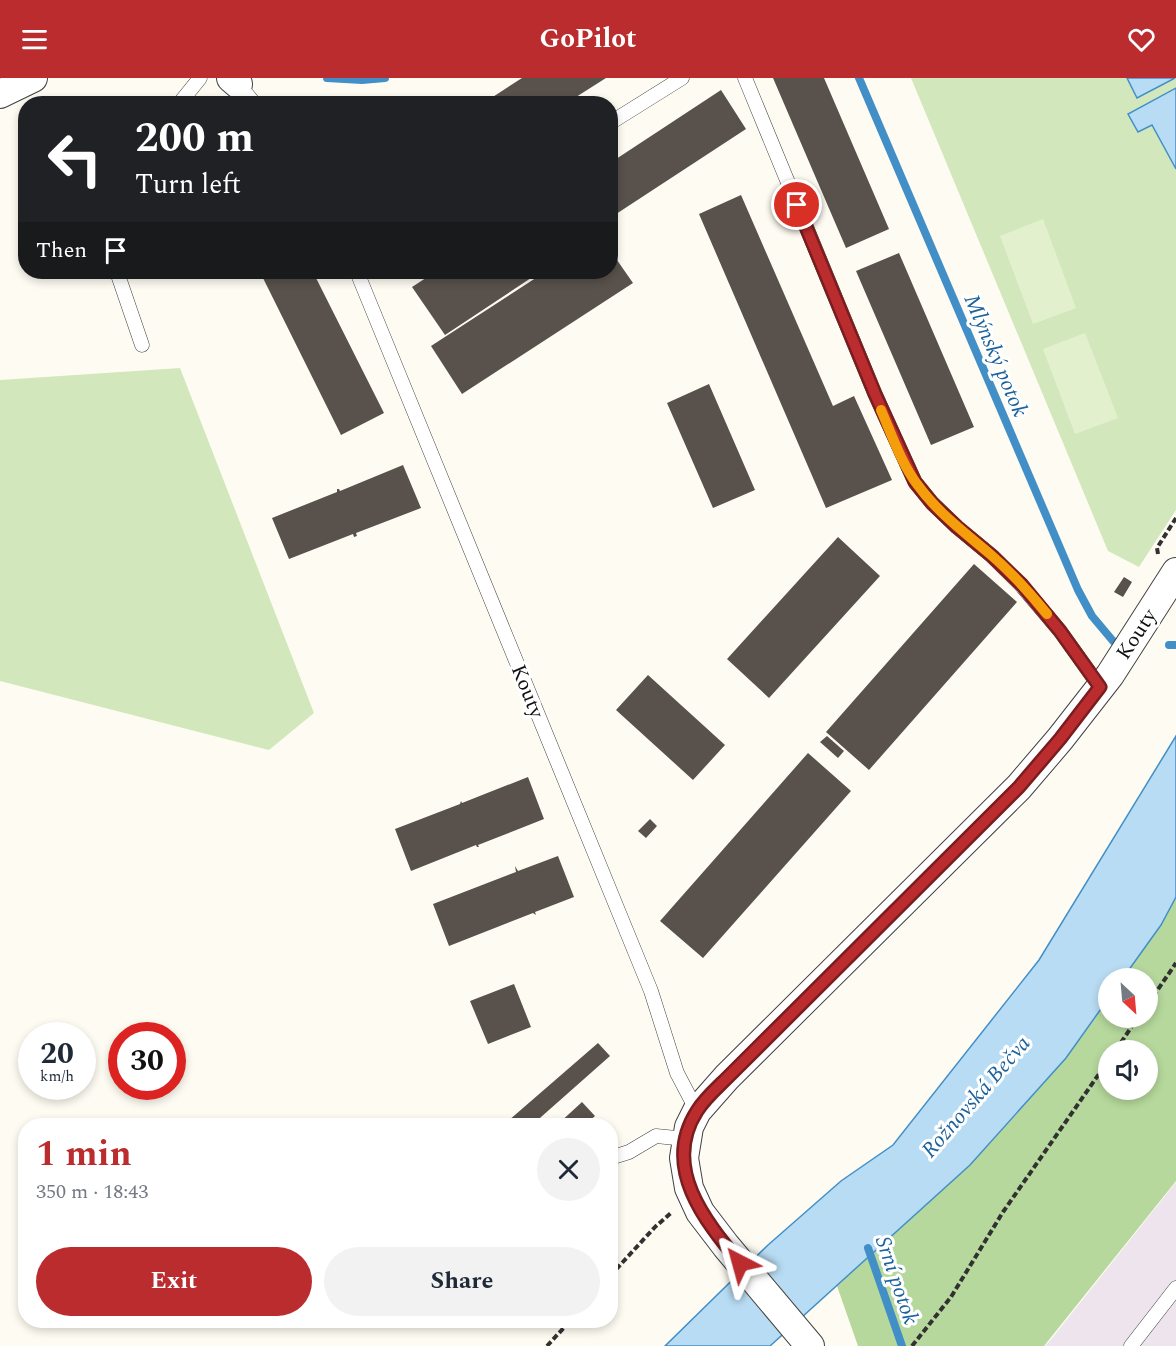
<!DOCTYPE html>
<meta charset="utf-8">
<style>
:root{--surface:#fff;--page:#f2f2f3;--text:#1f2937;--muted:#747a83;--accent:#bb2c2f}
body{margin:0;font-family:Spectral,serif;background:var(--page);color:var(--text);height:100vh;display:flex;flex-direction:column;font-size:22px;white-space:nowrap}
*{box-sizing:border-box;margin:0}
p{font-size:20px;color:var(--muted)}
.icon{flex:none;width:33px;height:33px;fill:none;stroke:currentColor;stroke-width:2;stroke-linecap:round;stroke-linejoin:round}
.map{position:relative;flex:1;overflow:hidden}
.side{position:absolute;left:18px;top:1040px;width:600px;height:210px;display:flex;flex-direction:column;background:var(--surface);border-radius:24px;box-shadow:0 3px 9px #0003}
.side>*{flex:none}
.guide{position:absolute;left:18px;top:18px;width:600px;height:183px;border-radius:24px;box-shadow:0 3px 9px #0003;background:#202124;color:#fff;overflow:hidden}
.needle{width:39px;rotate:154deg}
.buttons{position:absolute;left:1098px;top:890px;display:grid;gap:12px}
.buttons a{display:grid;place-items:center;width:60px;height:60px;border-radius:50%;background:var(--surface);box-shadow:0 3px 9px #0003;font-size:30px}
.speed{position:absolute;left:18px;top:944px;display:flex;gap:12px;font-size:30px;font-weight:700;text-align:center}
.speed>*{display:grid;place-content:center;width:78px;height:78px;border-radius:50%;background:var(--surface);box-shadow:0 3px 9px #0003;line-height:1}
.speed small{font-size:15px;font-weight:400}
.speed .limit{border:9px solid #d22;background:#fff;color:#111}
.pin{position:absolute;display:grid;place-items:center;width:51px;height:51px;color:#fff;margin:-26px;border:3px solid #fff;border-radius:50%;box-shadow:0 2px 6px #0007}
.me{position:absolute;width:66px;margin:-33px;rotate:321deg;stroke-linejoin:round;filter:drop-shadow(0 0 4px #0008)}
.turn{display:flex;align-items:center;gap:21px;height:126px;padding:0 18px;font-size:27px}
.turn .icon{width:78px;height:78px;stroke-width:2.5}
.turn b{display:block;font-size:42px;line-height:51px}
.then{display:flex;align-items:center;height:57px;padding:0 18px;background:#0003;gap:12px;font-size:22px}
.round{display:grid;place-items:center;flex:none;width:63px;height:63px;border-radius:32px;background:var(--page)}
.overview{display:flex;align-items:center;justify-content:space-between;height:102px;padding:0 18px}
h1{font-size:36px;font-weight:700;line-height:45px;color:var(--accent)}
.button{display:flex;gap:12px;margin-top:auto;padding:12px 18px}
.button a{flex:1;height:69px;border-radius:36px;background:var(--accent);color:#fff;font-size:24px;font-weight:700;line-height:69px;text-align:center}
.button a+a{background:var(--page);color:var(--text)}
header{display:flex;justify-content:space-between;align-items:center;height:78px;padding:0 18px;background:var(--accent);color:#fff;font-size:27px;font-weight:700}
.map>svg:first-child{display:block}
.industrial{fill:#ede4ed}
.green{fill:#d2e8bc}
.forest{fill:#b6d89c;fill-rule:evenodd}
.pitch{fill:#e3f0ce}
.water{fill:#b8dcf4;stroke:#428fc8;stroke-width:1.5}
.lines{fill:none;stroke-linecap:round;stroke-linejoin:round}
.stream{stroke:#428fc8;stroke-width:8}
.building{fill:#58514c}
.service-casing{stroke:#424242;stroke-width:15}
.minor-casing{stroke:#424242;stroke-width:30}
.path{stroke:#313131;stroke-width:4;stroke-dasharray:6 3;stroke-linecap:butt}
.service{stroke:#fff;stroke-width:14}
.minor{stroke:#fff;stroke-width:28}
.route-casing{stroke:#7a1d1f;stroke-width:15}
.route{stroke:#bb2c2f;stroke-width:10}
.slow{stroke:#f59e0b;stroke-width:10}
.labels{text-anchor:middle;stroke-width:6;stroke-linejoin:round;paint-order:stroke}
.street-label{font-size:21px;fill:#0f0f0f;stroke:#fff}
.water-label{font-size:22px;font-style:italic;fill:#1c629d;stroke:#fff}
</style>
<header><svg class="icon" aria-label="menu" viewBox="0 0 24 24"><path d="M4 6h16M4 12h16M4 18h16"/></svg>GoPilot<svg class="icon" aria-label="heart" viewBox="0 0 24 24"><path d="M12 20l-8-8c-3-5 5-10 8-4 3-6 11-1 8 4z"/></svg></header>
<div class="map">
<svg width="1176" height="1268" viewBox="0 0 1176 1268">
<rect width="100%" height="100%" fill="#fefcf2"/>
<path class="industrial" d="M1176 1104V1268H1045L1053 1259Z"/>
<path class="green" d="M911 0H1176V432L1139 489 1108 473Z
M180 290 314 635 269 672 0 603V302Z"/>
<path class="forest" d="M1176 819V1103L1044 1268H858L837 1208 970 1087 1066 980 1108 921V939H1148V900H1123L1161 847ZM1108 972H1148V1011H1108Z"/>
<path class="pitch" d="M1043 141 1076 230 1033 246 1000 158Z
M1085 255 1118 340 1075 356 1043 271Z"/>
<path class="water" d="M1127 0H1175L1137 20Z
M1176 10V91L1152 47 1138 54 1128 36Z
M1176 658V819L1161 847 1123 900H1108V921L1066 980 970 1087 770 1268H665L768 1167 841 1103 893 1067 1039 882Z"/>
<g class="lines">
<path class="stream" d="M327 0 362 2 385 0
M859 0 1078 512 1092 538 1113 563
M1169 567H1176
M868 1170 902 1268"/>
</g>
<path class="building" d="M522 0H606L565 26H482Z
M773 0H824L889 151 846 170Z
M721 12 746 51 610 140V85Z
M741 117 833 328 854 318 892 402 826 430 699 136Z
M610 172 633 205 462 316 431 268 545 194H610Z
M899 175 974 349 931 367 856 193Z
M260 194H313L384 335 341 357Z
M435 194H540L445 257 412 209Z
M709 306 755 412 713 430 667 325Z
M403 387 421 430 356 455 357 458 354 459 353 456 289 481 272 440 337 414V411H339L340 413Z
M838 459 880 498 769 620 727 581Z
M974 486 1017 524 869 692 826 654Z
M1124 499 1132 504 1123 519 1114 514Z
M648 597 725 667 693 702 616 632Z
M827 658 844 673 838 680 820 664Z
M808 675 851 713 703 880 660 843Z
M528 699 544 741 478 767 479 769H477L476 767 411 793 395 751 460 726 461 723 462 725Z
M650 741 657 748 646 760 638 753Z
M558 778 574 819 535 834 536 837 533 835 449 868 433 826 516 794 515 788 518 793Z
M514 906 531 949 488 966 470 923Z
M598 965 610 978 532 1047H511L508 1043Z
M582 1024 595 1038 585 1047H557Z"/>
<g class="lines">
<defs>
<path id="service" d="M745 0 875 316 915 404 932 425 957 449 992 478 1021 507 1060 553 1100 609
M238 6 255 26
M179 26 200 0
M610 45 682 0
M117 194 142 267
M357 194 651 913 677 995 697 1033
M610 1080 629 1074 656 1058 686 1061
M1131 1268 1176 1210"/>
<path id="minor" d="M231 0 238 6
M0 16 33 0
M810 1268 726 1168 700 1134 689 1110 684 1080 689 1049 697 1033 727 999 1019 709 1060 661 1110 597 1176 494"/>
</defs>
<use href="#service" class="service-casing"/>
<use href="#minor" class="minor-casing"/>
<path class="path" d="M1158 476 1157 470 1176 440
M1148 926 1176 885
M1116 972 1138 939
M610 1198 655 1149 672 1134
M547 1268 571 1242
M912 1268 951 1219 1003 1134 1108 983"/>
<use href="#service" class="service"/>
<use href="#minor" class="minor"/>
</g>
<g class="lines">
<defs>
<path id="route" d="M740 1185C705 1143 661 1089 697 1033 705 1020 717 1010 728 999L1019 709 1060 661 1100 609 1060 553 1022 507 992 478 957 449 932 425 915 404 875 316 797 127"/>
</defs>
<use href="#route" class="route-casing"/>
<use href="#route" class="route"/>
<path class="slow" d="M881 332C891 355 902 387 917 406 937 434 964 454 990 476 1011 494 1030 515 1047 536"/>
</g>
<g class="labels">
<g class="street-label">
<text transform="translate(1136 556) rotate(-57)" y="7">Kouty</text>
<text transform="translate(528 613) rotate(68)" y="7">Kouty</text>
</g>
<g class="water-label">
<text transform="translate(997 277) rotate(67)" y="8">Mlýnský potok</text>
<text transform="translate(975 1018) rotate(-49)" y="8">Rožnovská Bečva</text>
<text transform="translate(898 1202) rotate(71)" y="8">Srní potok</text>
</g>
</g>
</svg>
<div class="buttons">
<a><svg class="needle" viewBox="-14 -14 28 28"><path d="M0-13l5 13h-10z" fill="#e53935"/><path d="M0 13l5-13h-10z" fill="#747a83"/></svg></a>
<a><svg class="icon" aria-label="sound" viewBox="0 0 24 24"><path d="M4 9h4l5-4v14l-5-4H4zM17 9q2 3 0 6"/></svg></a>
</div>
<div class="speed"><div>20<small>km/h</small></div><div class="limit">30</div></div>
<div class="pin" style="left:797px;top:127px;background:#d93025"><svg class="icon" aria-label="arrive" viewBox="0 0 24 24"><path d="M6 21V4h12l-3 4 3 4H6"/></svg></div>
<svg class="me" style="left:740px;top:1185px" viewBox="-20 -20 40 40"><path d="M0-17L14 15 0 8-14 15z" fill="#bb2c2f" stroke="#fff" stroke-width="4"/></svg>
<div class="guide">
<div class="turn"><svg class="icon" aria-label="left" viewBox="0 0 24 24"><path d="M17 20v-9H6M10 6l-5 5 5 5"/></svg><div><b>200 m</b>Turn left</div></div>
<div class="then">Then<svg class="icon" aria-label="arrive" viewBox="0 0 24 24"><path d="M6 21V4h12l-3 4 3 4H6"/></svg></div>
</div>
<section class="side">
<div class="overview"><div><h1>1 min</h1><p>350 m · 18:43</p></div><a class="round"><svg class="icon" aria-label="close" viewBox="0 0 24 24"><path d="M6 6l12 12M18 6L6 18"/></svg></a></div>
<div class="button"><a>Exit</a><a>Share</a></div>
</section>
</div>
